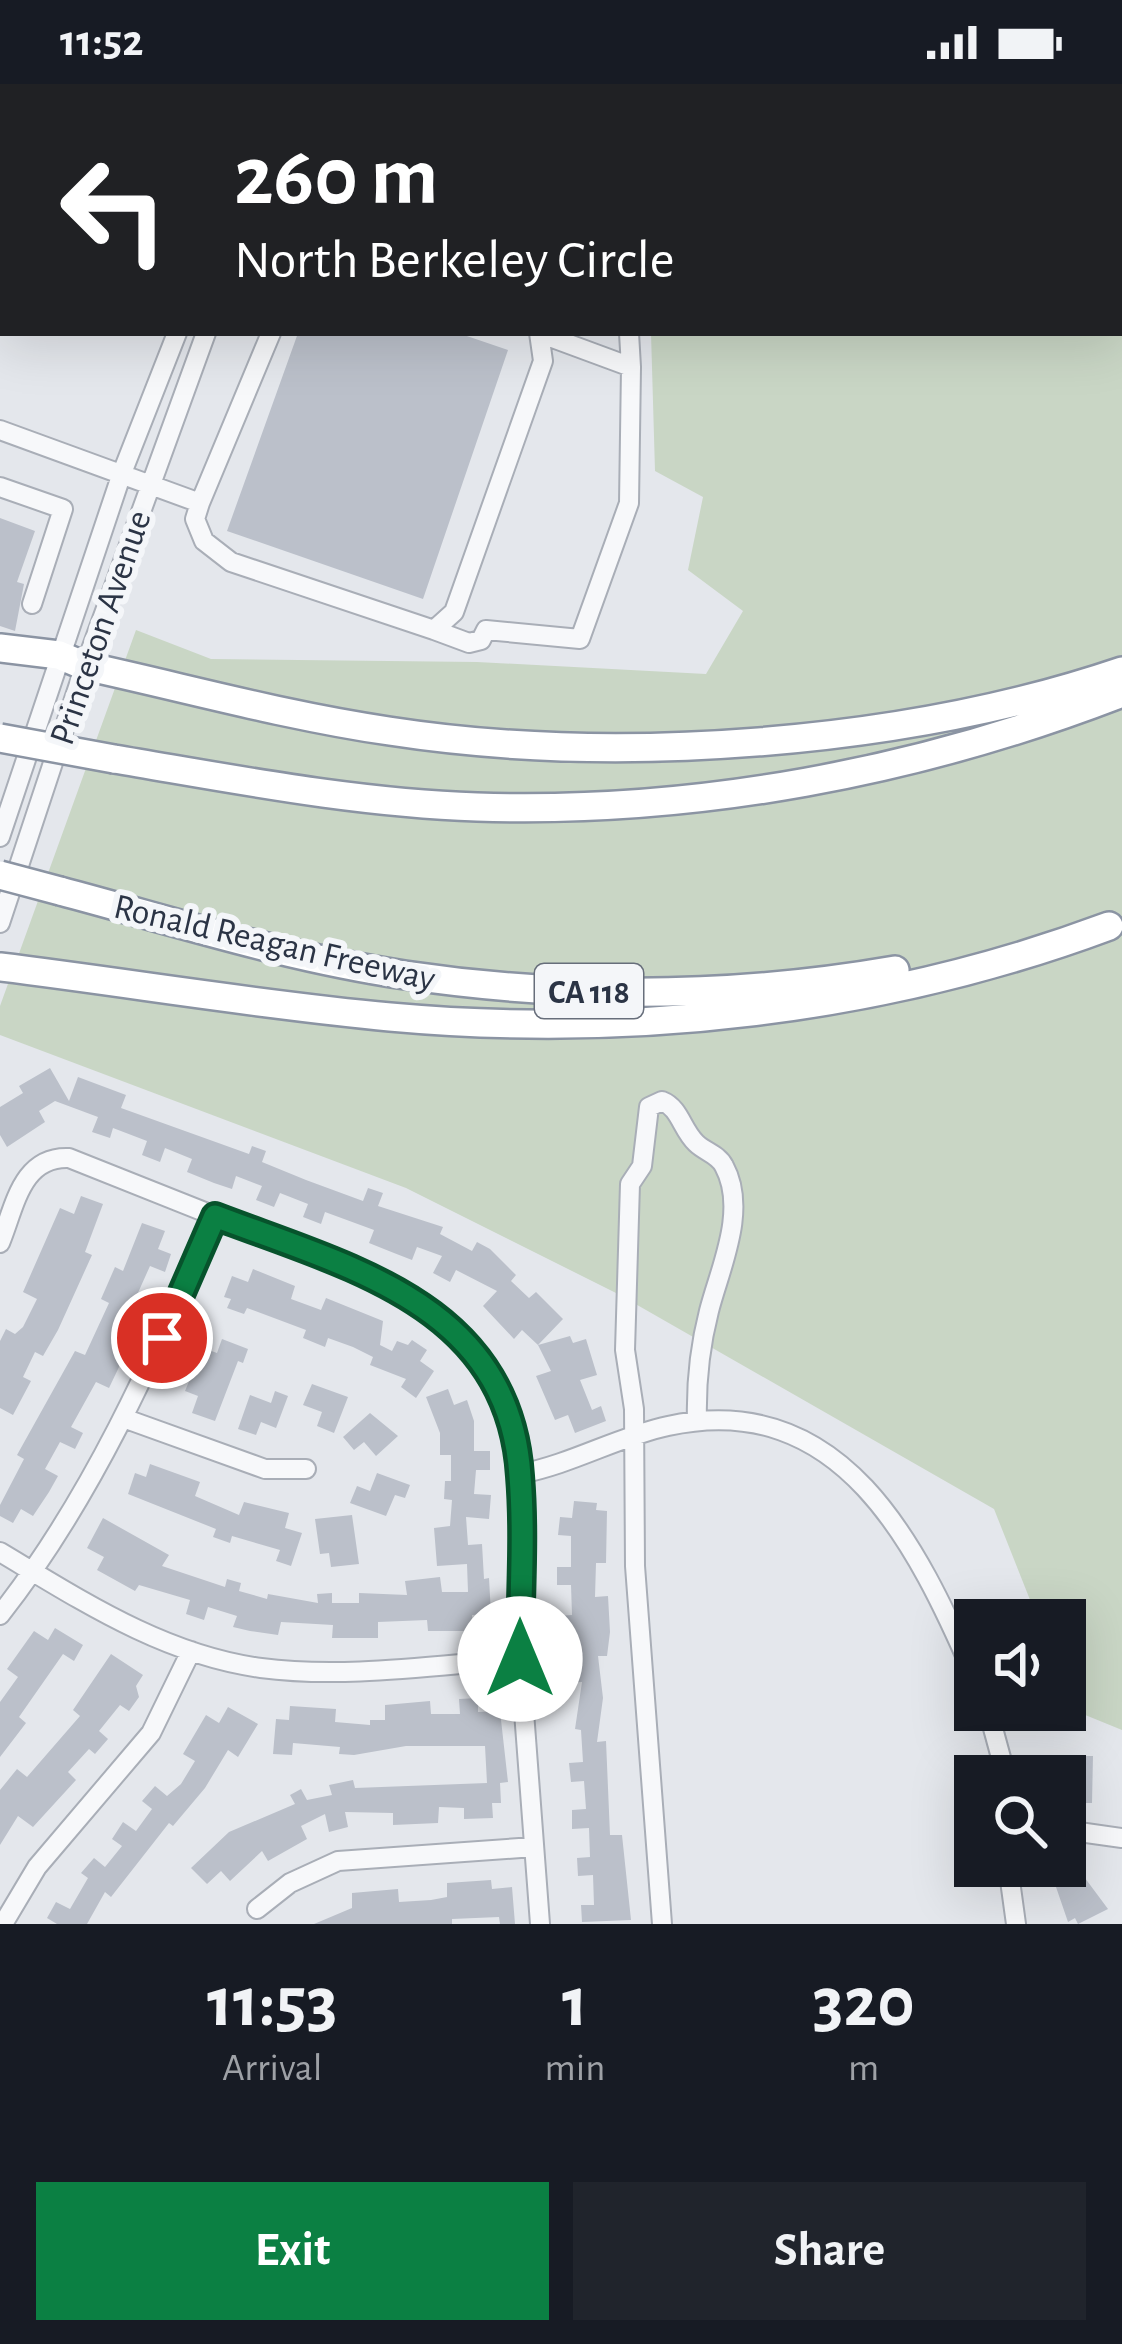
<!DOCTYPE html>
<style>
:root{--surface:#171b24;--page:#20242c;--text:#f1f3f6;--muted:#9ea1a6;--accent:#0b8043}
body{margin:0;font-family:"Alegreya Sans",sans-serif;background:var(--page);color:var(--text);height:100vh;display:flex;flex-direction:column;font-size:45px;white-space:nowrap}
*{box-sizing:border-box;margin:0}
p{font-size:39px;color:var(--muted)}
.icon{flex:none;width:66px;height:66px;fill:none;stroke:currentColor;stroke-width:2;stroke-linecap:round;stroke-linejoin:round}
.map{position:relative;height:1840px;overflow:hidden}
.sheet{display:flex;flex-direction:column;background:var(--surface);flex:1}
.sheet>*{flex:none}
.banner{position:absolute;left:0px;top:0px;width:1122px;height:252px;box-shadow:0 12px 48px #0002;background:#202124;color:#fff;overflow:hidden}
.fabs{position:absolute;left:954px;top:1515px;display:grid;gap:24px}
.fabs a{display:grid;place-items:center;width:132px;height:132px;border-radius:0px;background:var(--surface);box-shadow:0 12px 48px #0002;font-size:60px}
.pin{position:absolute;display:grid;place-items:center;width:102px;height:102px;color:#fff;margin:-51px;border:6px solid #fff;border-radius:50%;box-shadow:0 3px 12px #0007}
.me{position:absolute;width:132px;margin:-66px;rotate:0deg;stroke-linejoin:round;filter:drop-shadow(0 0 9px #0008)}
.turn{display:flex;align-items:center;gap:42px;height:252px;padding:0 36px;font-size:54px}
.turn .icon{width:156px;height:156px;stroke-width:2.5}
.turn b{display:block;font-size:84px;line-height:102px}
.eta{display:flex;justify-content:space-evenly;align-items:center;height:204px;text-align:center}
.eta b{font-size:72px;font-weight:600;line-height:84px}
.cta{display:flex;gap:24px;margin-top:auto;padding:24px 36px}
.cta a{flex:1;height:138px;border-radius:0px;background:var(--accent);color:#fff;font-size:48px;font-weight:600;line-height:138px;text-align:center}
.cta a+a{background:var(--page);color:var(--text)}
.status{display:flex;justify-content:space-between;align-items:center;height:84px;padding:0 60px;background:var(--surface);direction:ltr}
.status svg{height:33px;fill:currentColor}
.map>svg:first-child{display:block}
.green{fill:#c9d6c5}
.building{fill:#bbc0ca}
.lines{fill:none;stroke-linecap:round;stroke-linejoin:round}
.minor-casing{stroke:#a9aeb7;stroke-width:22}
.highway-casing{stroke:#8b94a3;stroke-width:32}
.minor{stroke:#f7f8fa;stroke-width:18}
.highway{stroke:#fff;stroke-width:27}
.highway-bridge-casing{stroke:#8b94a3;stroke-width:32;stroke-linecap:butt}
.highway-bridge{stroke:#fff;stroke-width:27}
.route-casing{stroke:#07532c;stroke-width:30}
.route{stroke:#0b8043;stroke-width:21}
.labels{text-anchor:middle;stroke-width:12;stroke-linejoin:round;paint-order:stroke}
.shield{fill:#f4f6f9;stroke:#676e7b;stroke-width:3}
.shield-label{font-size:33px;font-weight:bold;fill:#2b3445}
.street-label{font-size:36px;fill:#2b3445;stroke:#f4f6f9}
</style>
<div class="status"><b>11:52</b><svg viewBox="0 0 49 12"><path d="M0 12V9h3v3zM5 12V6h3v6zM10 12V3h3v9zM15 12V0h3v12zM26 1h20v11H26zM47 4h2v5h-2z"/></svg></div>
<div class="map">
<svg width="1122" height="1840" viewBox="0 0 1122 1840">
<rect width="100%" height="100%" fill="#e4e7ec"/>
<path class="green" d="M686 0H1122V1646L1073 1626 1065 1606V1536H1038L994 1425 618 1210 406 1104 0 951V922L136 546 211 575 477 578 706 590 743 527 688 486 703 413 655 387 651 249H1119V3Z"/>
<path class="building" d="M298 249H458L508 266 423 515 227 447Z
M0 434 35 447 17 498 24 500 15 547 0 542Z
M50 984 69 1017 78 993 126 1011 121 1024 249 1070 252 1062 266 1067 262 1078 306 1096 363 1117 368 1104 383 1109 378 1122 443 1143 440 1150 472 1167 477 1158 490 1165 516 1191 511 1197 529 1214 536 1208 563 1235 538 1261 522 1246 514 1255 483 1222 497 1207 456 1186 450 1198 433 1189 442 1172 417 1163 412 1176 394 1169 369 1159 374 1146 325 1128 321 1140 303 1133 308 1120 280 1109 274 1123 256 1116 262 1102 236 1092 232 1105 214 1099 187 1088 192 1075 165 1064 160 1078 142 1071 147 1057 113 1044 110 1054 92 1048 98 1033 55 1017 39 1027 45 1038 7 1063 0 1051V1023L23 1009 19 1002Z
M81 1112 103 1120 85 1168 92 1171 58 1246 43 1272 35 1268 23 1293 31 1297 13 1331 0 1324V1257L6 1245 15 1250 23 1243 37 1215 23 1208 60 1124 74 1130Z
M142 1139 165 1147 158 1165 171 1170 165 1188 150 1182 137 1211 149 1216 141 1233 130 1228 117 1257 129 1262 109 1304 96 1298 71 1343 83 1349 75 1365 60 1358 45 1385 58 1392 49 1408 33 1432 21 1425 13 1439 0 1432V1421L24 1375 17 1371 75 1267 85 1271 109 1219 101 1215 115 1183 123 1187Z
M253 1185 295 1202 291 1215 321 1226 326 1214 383 1237 380 1261 392 1267 397 1257 408 1261 412 1256 427 1266 420 1277 434 1287 416 1314 401 1303 406 1295 370 1281 373 1273 353 1263 328 1254 325 1263 303 1254 306 1246 247 1224 244 1230 227 1224 231 1215 224 1213 232 1192 248 1198Z
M570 1252 573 1259 586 1255 597 1291 580 1296 592 1326 601 1322 606 1337 575 1349 568 1331 555 1336 536 1292 551 1287 538 1261Z
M222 1255 248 1265 243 1279 238 1277 215 1337 192 1329 198 1312 185 1307 203 1264 217 1269Z
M312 1300 348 1313 334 1349 317 1342 322 1328 303 1321Z
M448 1305 454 1321 467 1316 474 1337V1367H490V1386H476L474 1410 491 1411 489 1435 466 1433 468 1461 482 1460 484 1495 489 1494 491 1530 472 1531 473 1547H428L427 1536 378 1538V1554H332L333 1541 281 1538 278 1551 250 1547 233 1543 237 1532 208 1523 204 1536 186 1530 190 1516 139 1501 135 1507 97 1486 104 1473 87 1464 103 1434 169 1471 162 1482 225 1503 227 1495 241 1499 239 1507 267 1515 268 1510 318 1519 317 1510 332 1509V1519H359V1509L407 1511 405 1497 440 1493 442 1508H468L467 1480 437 1482 434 1444 450 1442 452 1416 444 1415 445 1397H451V1371H440V1349L426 1313Z
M275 1307 288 1312 276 1344 261 1338 256 1351 238 1345 250 1311 271 1319Z
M370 1329 398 1352 376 1372 364 1358 354 1366 343 1353Z
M150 1380 200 1398 195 1412 239 1431 244 1418 289 1429 285 1444 302 1449 291 1482 276 1477 280 1466 232 1452 230 1459 213 1453 216 1445 128 1410 135 1389 146 1393Z
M377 1389 410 1401 405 1414 395 1411 386 1432 350 1419 357 1402 370 1407Z
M574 1417 597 1419 596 1426 607 1427 606 1479H596L595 1513 608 1512 610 1548 607 1572H598L603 1614 597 1658 606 1657 610 1751H622L631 1836 582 1838 581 1821H594L593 1791 578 1792 577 1774 590 1773 589 1744 572 1745V1726L586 1725 584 1697 571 1698 569 1679 583 1678 581 1646 575 1645 582 1598 561 1599 560 1580H574L573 1550 559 1551 558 1532 572 1531 571 1501H557V1483H571V1452L558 1451 560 1433 572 1434Z
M352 1431 359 1480 331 1483 329 1469 320 1470 315 1435Z
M55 1544 83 1561 74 1577 63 1570 19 1633 26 1639 0 1673V1618L18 1593 7 1585 34 1547 48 1556Z
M111 1570 143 1591 136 1602 139 1613 129 1627 120 1621 99 1647 108 1655 95 1670 89 1665 68 1688 76 1696 33 1743 18 1732 0 1761V1706L17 1685 27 1693 80 1632 73 1626Z
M478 1614V1628L500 1627 508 1698 500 1699 501 1719H492L493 1734 464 1735V1724L439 1723 438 1739 393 1741V1729L345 1728 348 1743 329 1748 325 1730 301 1742 307 1755 268 1777 262 1767 230 1797 221 1787 207 1800 191 1784 229 1748 295 1720 290 1711 301 1705 307 1716 332 1711 329 1701 353 1696 355 1704 487 1699 485 1662H406L354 1671 339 1670 340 1663 293 1659 292 1671 273 1670 276 1635 289 1636 290 1622 336 1625 335 1638 370 1641V1636H385V1621L430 1617 431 1630H460L459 1615Z
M228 1623 258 1640 238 1673 228 1666 205 1704 173 1742 169 1739 111 1813 105 1808 87 1840H57L47 1834 56 1818 70 1825 88 1794 81 1789 94 1774 105 1783 122 1762 112 1755 123 1738 136 1747 152 1725 142 1717 155 1702 167 1712 181 1700 195 1677 183 1670 206 1631 219 1639Z
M1054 1672H1093L1092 1719H1070L1065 1692H1054Z
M1082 1790 1108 1825 1078 1840 1075 1834 1068 1838 1056 1803Z
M491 1796 492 1805 512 1803 515 1840H500L499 1833 452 1835V1840H314L352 1824V1809L398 1805 399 1818 431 1816 447 1813V1799Z"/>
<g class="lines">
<defs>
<path id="minor" d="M58 3 59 0
M326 3 328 0
M358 3 360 0
M423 3 425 0
M649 3 650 0
M0 168 3 159
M271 249 200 419 195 435 204 457 231 478 434 546 454 528 543 277 539 249 631 283 629 249
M0 346 200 419
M0 403 63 425 32 520
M434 546 469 559 481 556 486 546 580 555 629 419 631 283
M0 753 122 389 177 249
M0 839 85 582 206 249
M0 1159C15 1123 21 1072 69 1074L403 1207 455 1244 474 1270 504 1323 520 1390V1575L540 1840
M126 1335 265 1385H306
M520 1390C572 1380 617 1353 668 1342 842 1304 917 1461 975 1594
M0 1468C82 1517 164 1571 261 1584 345 1595 436 1581 520 1575
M0 1531C95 1410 154 1272 215 1132
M988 1626 1006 1692
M1065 1746 1122 1754
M1008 1782 1016 1840
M257 1825 290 1799 338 1777 534 1763
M3 1840 37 1783 151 1649 191 1567
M662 1840 635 1482 634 1325 625 1266 630 1100 642 1082 649 1023 662 1017C680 1024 682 1046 696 1059 705 1068 718 1070 724 1082 748 1126 720 1184 709 1227 700 1262 696 1301 697 1337"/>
<path id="highway" d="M0 564 59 571 85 582C186 604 286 632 389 647 616 682 904 661 1122 587
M114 675C234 695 355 719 477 723 697 730 918 688 1122 609
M60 807C173 837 288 874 405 891 567 915 733 914 895 886
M0 883C130 899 260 921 390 933 632 955 881 927 1109 842"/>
</defs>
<use href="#minor" class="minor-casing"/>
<use href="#highway" class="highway-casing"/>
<use href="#minor" class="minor"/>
<use href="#highway" class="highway"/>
<defs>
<path id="highway-bridge" d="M0 654 114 675
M0 791 60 807"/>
</defs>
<use href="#highway-bridge" class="highway-bridge-casing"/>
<use href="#highway-bridge" class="highway-bridge"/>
</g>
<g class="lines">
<defs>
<path id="route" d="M162 1254 215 1132C348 1183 509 1220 520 1392 525 1453 520 1515 520 1575"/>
</defs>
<use href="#route" class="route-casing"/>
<use href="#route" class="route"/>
</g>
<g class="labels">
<rect class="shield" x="535" y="880" width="108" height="54" rx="9"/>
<g class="shield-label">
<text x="589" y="919">CA 118</text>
</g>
<g class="street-label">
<text transform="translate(99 543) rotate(-71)" y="13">Princeton Avenue</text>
<text transform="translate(275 857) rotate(13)" y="13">Ronald Reagan Freeway</text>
</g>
</g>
</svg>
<div class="fabs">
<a><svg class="icon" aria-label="sound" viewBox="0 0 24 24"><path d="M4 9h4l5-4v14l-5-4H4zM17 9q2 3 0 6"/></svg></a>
<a><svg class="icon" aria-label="search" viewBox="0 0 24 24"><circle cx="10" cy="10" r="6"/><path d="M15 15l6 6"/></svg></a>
</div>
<div class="pin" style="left:162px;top:1254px;background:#d93025"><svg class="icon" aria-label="arrive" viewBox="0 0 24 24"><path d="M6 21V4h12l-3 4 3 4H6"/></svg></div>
<svg class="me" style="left:520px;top:1575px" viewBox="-20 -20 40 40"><circle r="19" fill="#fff"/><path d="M0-13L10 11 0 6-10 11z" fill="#0b8043"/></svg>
<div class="banner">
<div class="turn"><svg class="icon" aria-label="left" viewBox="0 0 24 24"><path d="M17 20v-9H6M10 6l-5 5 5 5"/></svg><div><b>260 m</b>North Berkeley Circle</div></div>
</div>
</div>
<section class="sheet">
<div class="eta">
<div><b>11:53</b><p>Arrival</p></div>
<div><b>1</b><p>min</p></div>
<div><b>320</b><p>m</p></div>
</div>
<div class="cta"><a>Exit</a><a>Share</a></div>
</section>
